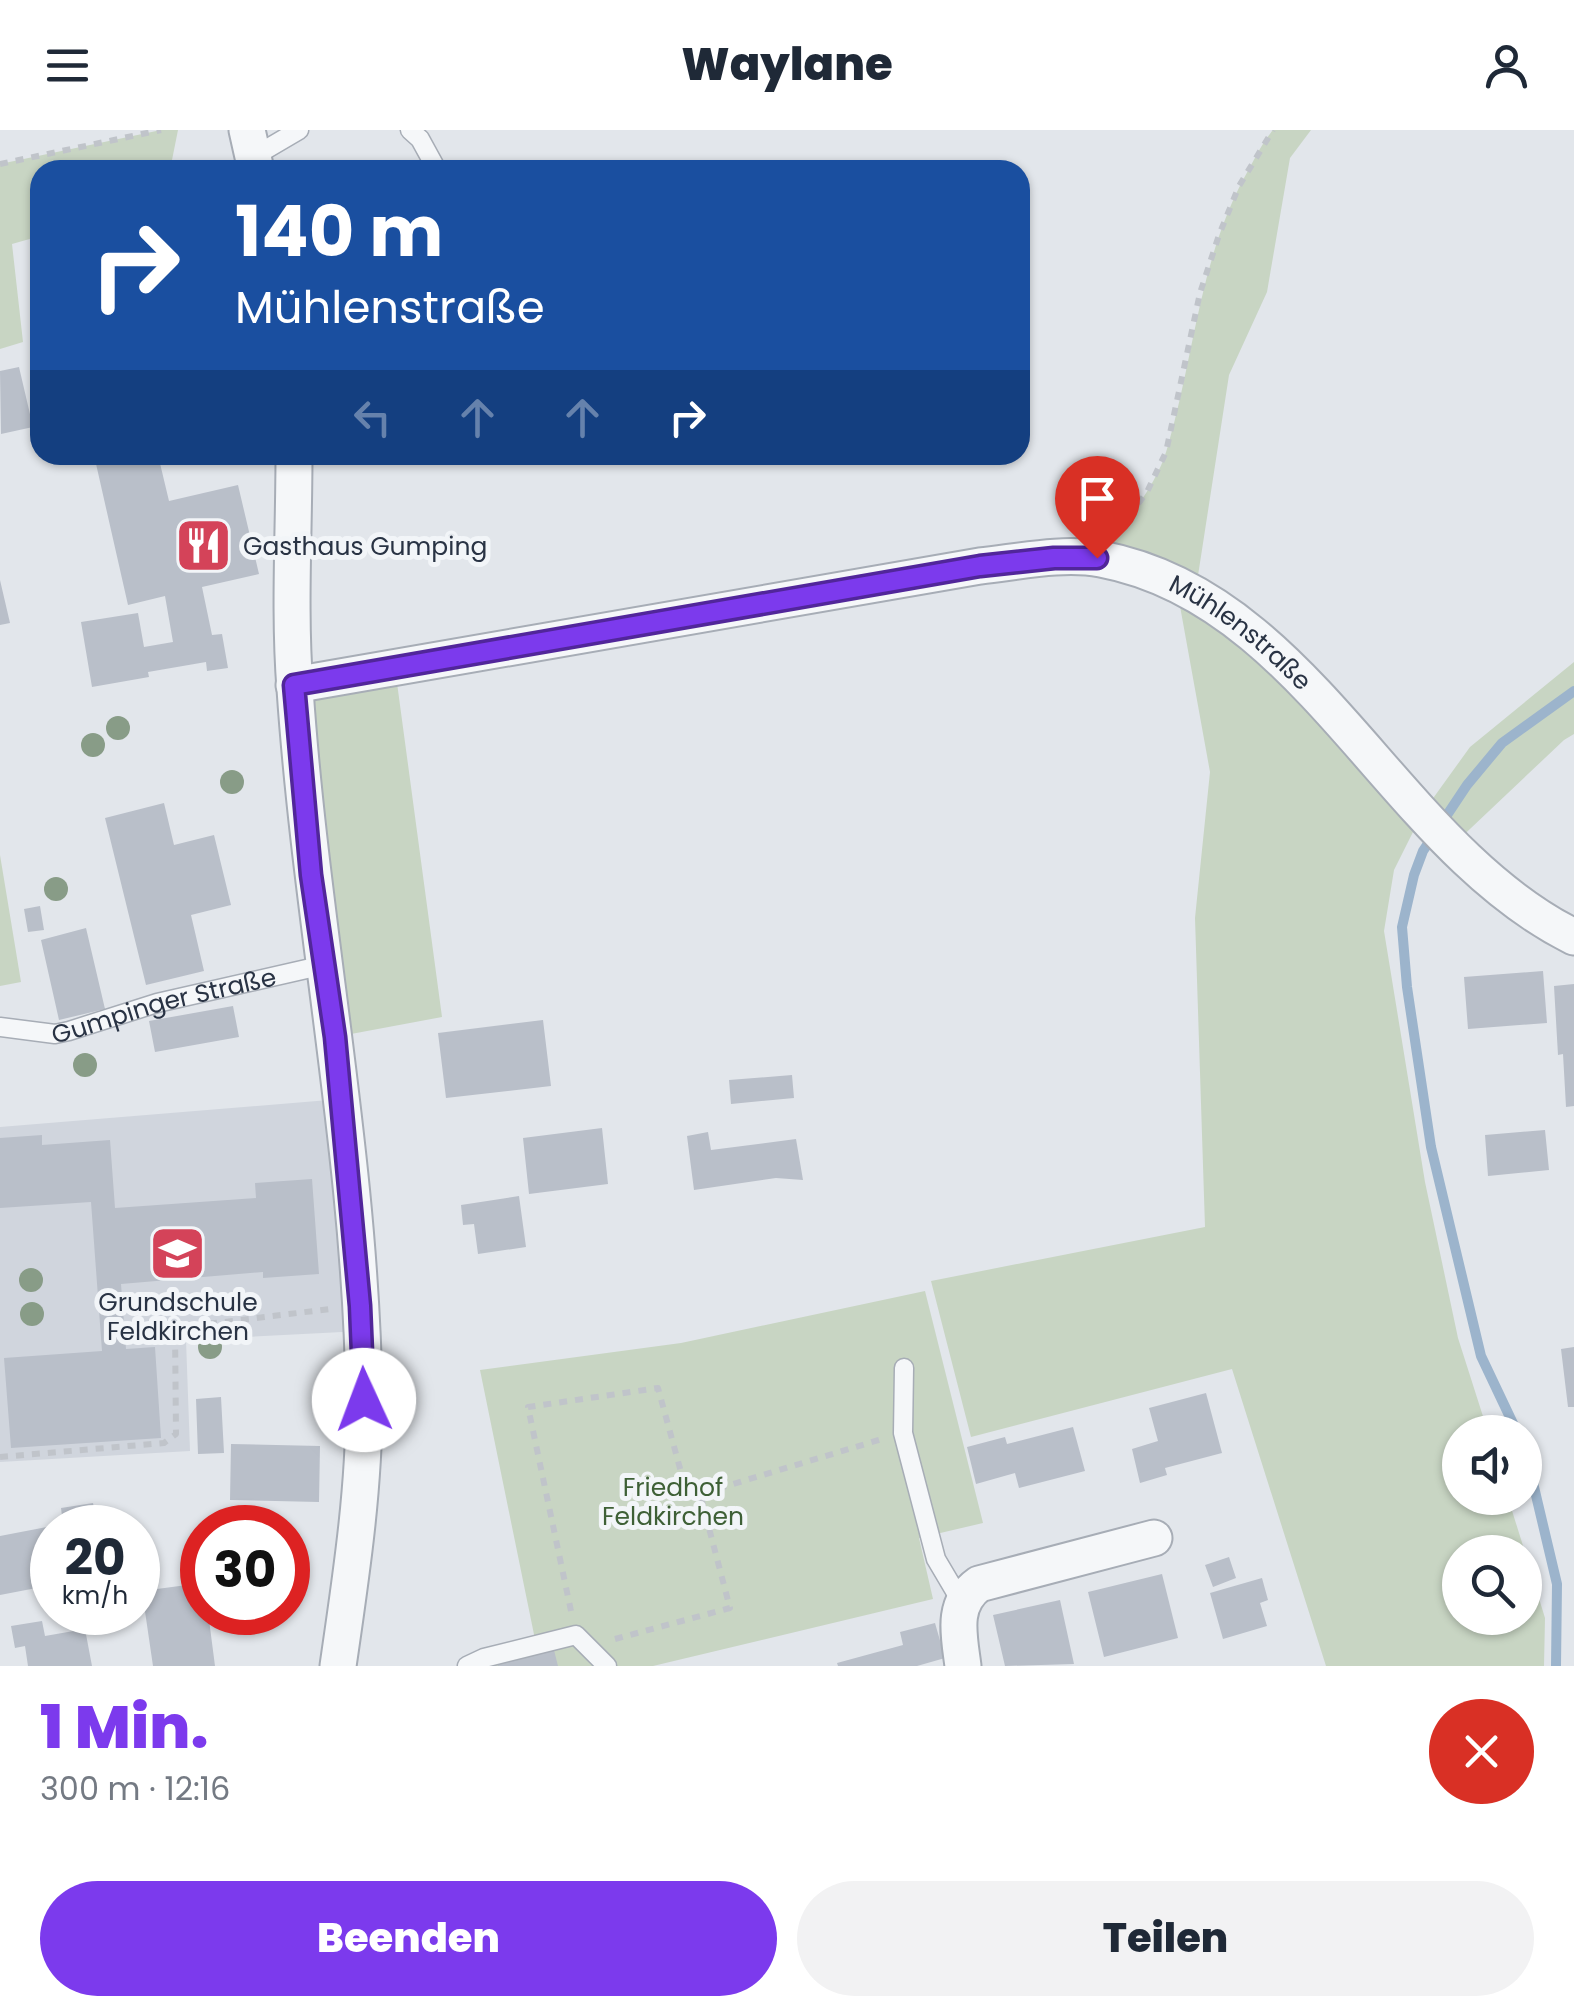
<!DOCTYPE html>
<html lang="de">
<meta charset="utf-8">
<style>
:root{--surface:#fff;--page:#f2f2f3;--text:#1f2937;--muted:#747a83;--accent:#7c3aed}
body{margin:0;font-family:Poppins,sans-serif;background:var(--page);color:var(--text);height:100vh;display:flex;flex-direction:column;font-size:38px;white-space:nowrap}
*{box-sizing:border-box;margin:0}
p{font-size:32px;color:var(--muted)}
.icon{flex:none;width:55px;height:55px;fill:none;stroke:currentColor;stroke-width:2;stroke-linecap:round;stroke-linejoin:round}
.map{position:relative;height:1536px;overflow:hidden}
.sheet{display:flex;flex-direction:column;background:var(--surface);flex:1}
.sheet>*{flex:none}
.top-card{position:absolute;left:30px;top:30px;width:1000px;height:305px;border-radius:30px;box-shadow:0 2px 8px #0004;background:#1a4fa0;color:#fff;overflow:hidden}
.fabs{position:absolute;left:1442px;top:1285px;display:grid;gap:20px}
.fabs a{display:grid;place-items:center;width:100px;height:100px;border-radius:50%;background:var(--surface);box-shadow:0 2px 8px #0004;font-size:50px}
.speed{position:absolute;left:30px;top:1375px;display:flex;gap:20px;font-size:50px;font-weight:700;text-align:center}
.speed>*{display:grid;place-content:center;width:130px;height:130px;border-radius:50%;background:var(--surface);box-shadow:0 2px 8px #0004;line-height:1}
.speed small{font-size:25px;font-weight:400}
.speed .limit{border:15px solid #d22;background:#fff;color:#111}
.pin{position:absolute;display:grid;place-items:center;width:85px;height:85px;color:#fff;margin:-102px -42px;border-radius:50% 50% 50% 0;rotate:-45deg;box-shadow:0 0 10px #0007}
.pin .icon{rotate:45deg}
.me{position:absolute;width:110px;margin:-55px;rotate:358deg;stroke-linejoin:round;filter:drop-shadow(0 0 8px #0008)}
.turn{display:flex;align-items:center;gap:35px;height:210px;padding:0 40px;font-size:45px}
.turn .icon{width:130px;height:130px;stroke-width:2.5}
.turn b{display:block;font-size:70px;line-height:85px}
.lanes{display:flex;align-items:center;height:95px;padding:0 40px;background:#0003;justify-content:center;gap:50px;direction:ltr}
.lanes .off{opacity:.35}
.round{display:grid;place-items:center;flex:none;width:105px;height:105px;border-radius:52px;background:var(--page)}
.head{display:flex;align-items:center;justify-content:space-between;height:170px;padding:0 40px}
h1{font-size:60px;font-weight:800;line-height:75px;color:var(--accent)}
.cta{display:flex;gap:20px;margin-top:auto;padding:20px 40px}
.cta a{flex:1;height:115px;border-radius:60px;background:var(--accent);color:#fff;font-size:40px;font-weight:800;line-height:115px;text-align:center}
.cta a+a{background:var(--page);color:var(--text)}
header{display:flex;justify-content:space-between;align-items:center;height:130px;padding:0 40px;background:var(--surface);font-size:45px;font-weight:800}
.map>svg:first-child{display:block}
.built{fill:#d0d5dd}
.green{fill:#c8d5c3}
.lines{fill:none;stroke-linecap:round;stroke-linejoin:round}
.stream{stroke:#9cb4cc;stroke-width:10}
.building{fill:#b9bfc9}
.service-casing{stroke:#a7adb6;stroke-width:21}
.minor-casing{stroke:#a7adb6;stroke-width:39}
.path{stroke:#c0c4ca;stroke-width:6;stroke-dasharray:8 8;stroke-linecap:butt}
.service{stroke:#f5f7f9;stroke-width:18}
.minor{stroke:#f5f7f9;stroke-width:35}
.tree{fill:#889c87}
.route-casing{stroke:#51269a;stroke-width:25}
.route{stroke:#7c3aed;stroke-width:18}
.labels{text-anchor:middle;stroke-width:10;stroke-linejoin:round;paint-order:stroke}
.poi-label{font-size:25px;fill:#293344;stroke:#f2f5f8;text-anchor:start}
.street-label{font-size:25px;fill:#293344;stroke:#f2f5f8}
.park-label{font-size:25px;fill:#3e6036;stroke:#f2f5f8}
</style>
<header><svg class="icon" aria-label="menu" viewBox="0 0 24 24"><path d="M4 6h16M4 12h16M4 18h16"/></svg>Waylane<svg class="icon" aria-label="person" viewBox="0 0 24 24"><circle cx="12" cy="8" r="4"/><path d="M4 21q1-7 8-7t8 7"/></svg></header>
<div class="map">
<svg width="1574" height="1536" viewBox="0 0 1574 1536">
<rect width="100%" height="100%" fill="#e2e6eb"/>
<path class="built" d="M341 969 362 1201 186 1210 190 1321 0 1332V997Z"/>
<path class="green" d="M161 0H178L170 40H40V106L12 114 23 212 0 219V34Z
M1273 0H1311L1290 28 1267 162 1229 245 1195 465 1421 685 1470 617 1574 532V604L1564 610 1452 716 1421 686 1394 740 1384 801 1425 1052 1458 1208 1488 1302H1460V1368H1508L1525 1422H1460V1488H1525V1423L1545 1488 1544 1536H1326L1232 1239 971 1307 931 1151 1205 1097 1195 788 1210 642 1176 454 1097 428C1123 394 1155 360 1167 319 1195 225 1199 126 1249 39 1256 26 1263 12 1273 0Z
M395 538 442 887 335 907 294 555Z
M0 725 21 852 0 856Z
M925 1161 983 1393 919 1408 933 1469 653 1536H492L538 1524 480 1240 681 1213Z"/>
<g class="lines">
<path class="stream" d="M1517 1302 1481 1226 1431 1017 1407 857 1402 797 1414 745 1423 721 1467 655 1502 613 1574 561
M1525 1319 1557 1454 1556 1536"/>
</g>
<path class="building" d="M19 237 33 297 1 304 0 241Z
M94 325H158L169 371 238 355 259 444 202 457 212 505 222 504 228 538 207 541 206 532 148 542 149 547 92 557 81 492 138 483 144 517 173 512 165 466 128 475Z
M0 450 10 493 0 495Z
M164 673 174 715 214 705 231 775 191 785 204 841 146 855 105 688Z
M40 776 44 800 28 802 24 779Z
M86 798 105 879 59 890 41 810Z
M1543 841 1547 893 1468 899 1464 847Z
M1574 854V976L1566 977 1563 924 1558 925 1554 856Z
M233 876 239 907 155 922 149 891Z
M543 890 551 956 446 968 438 903Z
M792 945 794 968 731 974 729 950Z
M602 998 608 1054 529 1064 523 1008Z
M1545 1000 1549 1040 1488 1046 1485 1005Z
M708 1002 711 1020 796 1009 803 1050 776 1048 694 1060 687 1006Z
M42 1005V1015L110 1010 115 1078 256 1068 255 1053 312 1049 319 1144 263 1148V1142L121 1154 126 1219 155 1217 161 1308 11 1318 4 1228 102 1221 91 1072 0 1078V1008Z
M519 1066 526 1117 478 1124 474 1094 463 1095 461 1075Z
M1574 1217V1277H1568L1561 1219Z
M1206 1263 1222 1323 1165 1338 1167 1345 1140 1353 1132 1319 1158 1311 1149 1278Z
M221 1267 224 1323 198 1324 196 1269Z
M1073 1297 1085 1341 1019 1358 1015 1343 976 1354 967 1317 1005 1307 1007 1314Z
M231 1314 320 1316 319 1372 230 1370Z
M93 1373 98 1398H56L63 1394 61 1378Z
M52 1396V1455L0 1465V1406Z
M1229 1427 1236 1448 1213 1457 1205 1435Z
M1162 1444 1178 1508 1104 1527 1088 1462Z
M1262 1448 1268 1470 1260 1473 1267 1496 1223 1509 1210 1463Z
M202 1453V1482H208L215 1536H153L142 1461Z
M1060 1470 1074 1534 1005 1536 993 1485Z
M42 1491 45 1506 85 1499 92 1536H28L25 1516 15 1518 11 1496Z
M935 1493 945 1528 917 1536H838L837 1533 903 1515 900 1502Z
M554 1520 558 1536H498V1535Z"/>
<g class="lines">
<defs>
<g id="service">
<path d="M410 0 420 9 437 40"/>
<path d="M253 27 299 0"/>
<path id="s1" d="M0 897 55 904 69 901 157 873 324 835"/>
<path d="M904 1238 903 1303 936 1429 962 1473"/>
<path d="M467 1536 484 1528 576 1505 607 1536"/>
</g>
<g id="minor">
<path d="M247 0 256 40"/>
<path d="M294 325C294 402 289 482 295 559 311 795 361 1029 364 1266 365 1355 351 1447 338 1536"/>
<path id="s2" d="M294 555 980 436C1018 432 1062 422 1101 429 1309 468 1392 717 1574 807"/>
<path d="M963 1536C959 1505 951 1474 979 1454L1154 1408"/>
</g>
</defs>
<use href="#service" class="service-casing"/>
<use href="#minor" class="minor-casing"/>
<path class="path" d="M0 34 161 0
M1119 399 1147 362 1166 322 1200 163 1219 105 1239 56 1273 0
M0 1327 164 1313 176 1304 175 1198 330 1179
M571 1481 528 1277 658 1258 684 1353 700 1364
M615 1509 730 1478 700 1364 882 1309"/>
<use href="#service" class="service"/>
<use href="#minor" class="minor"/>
</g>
<g class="tree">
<circle cx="118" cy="598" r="12"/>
<circle cx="93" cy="615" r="12"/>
<circle cx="232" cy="652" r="12"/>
<circle cx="56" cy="759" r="12"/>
<circle cx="85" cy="935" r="12"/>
<circle cx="31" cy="1150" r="12"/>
<circle cx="32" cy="1184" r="12"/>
<circle cx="210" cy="1217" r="12"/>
</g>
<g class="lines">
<defs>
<path id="route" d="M364 1270 360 1176 335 907 311 745 294 555 980 436 1054 428H1097"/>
</defs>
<use href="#route" class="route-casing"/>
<use href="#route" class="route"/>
</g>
<defs>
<symbol id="restaurant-square" viewBox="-11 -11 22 22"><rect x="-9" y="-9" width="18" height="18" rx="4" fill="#d44359" stroke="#f2f5f8"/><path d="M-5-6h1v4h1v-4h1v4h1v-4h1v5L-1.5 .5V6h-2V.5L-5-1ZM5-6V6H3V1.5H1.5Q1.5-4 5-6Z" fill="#fff"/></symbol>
<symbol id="school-square" viewBox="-11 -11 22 22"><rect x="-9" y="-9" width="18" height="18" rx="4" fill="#d44359" stroke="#f2f5f8"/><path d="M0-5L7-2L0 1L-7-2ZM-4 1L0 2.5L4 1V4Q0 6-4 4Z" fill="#fff"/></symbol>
</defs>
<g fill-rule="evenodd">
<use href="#restaurant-square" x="172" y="384" width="63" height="63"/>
<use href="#school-square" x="146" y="1092" width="63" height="63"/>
</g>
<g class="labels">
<g class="poi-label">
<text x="243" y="425">Gasthaus Gumping</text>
<text x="178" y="1181" text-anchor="middle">Grundschule<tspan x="178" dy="29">Feldkirchen</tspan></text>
</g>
<g class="street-label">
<text dy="9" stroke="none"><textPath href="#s2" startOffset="978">Mühlenstraße</textPath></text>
<text dy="9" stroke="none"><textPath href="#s1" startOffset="168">Gumpinger Straße</textPath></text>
</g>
<g class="park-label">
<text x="673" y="1366">Friedhof<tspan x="673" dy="29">Feldkirchen</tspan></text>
</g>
</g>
</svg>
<div class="fabs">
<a><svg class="icon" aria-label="sound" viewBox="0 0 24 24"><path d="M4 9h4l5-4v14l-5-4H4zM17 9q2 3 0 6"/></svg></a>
<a><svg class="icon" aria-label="search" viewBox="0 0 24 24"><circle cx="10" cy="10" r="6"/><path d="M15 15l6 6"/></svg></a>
</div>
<div class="speed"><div>20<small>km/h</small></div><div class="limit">30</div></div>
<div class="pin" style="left:1097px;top:428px;background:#d93025"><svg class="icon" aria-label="arrive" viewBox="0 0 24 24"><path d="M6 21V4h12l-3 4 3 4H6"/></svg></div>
<svg class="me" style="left:364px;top:1270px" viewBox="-20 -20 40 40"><circle r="19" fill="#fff"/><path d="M0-13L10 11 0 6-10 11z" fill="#7c3aed"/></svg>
<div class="top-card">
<div class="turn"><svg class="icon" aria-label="right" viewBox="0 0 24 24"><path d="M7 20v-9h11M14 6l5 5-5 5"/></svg><div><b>140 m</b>Mühlenstraße</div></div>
<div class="lanes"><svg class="icon off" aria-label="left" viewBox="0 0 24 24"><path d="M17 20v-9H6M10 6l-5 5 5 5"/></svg><svg class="icon off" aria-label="ahead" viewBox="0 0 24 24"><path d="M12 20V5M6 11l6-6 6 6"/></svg><svg class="icon off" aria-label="ahead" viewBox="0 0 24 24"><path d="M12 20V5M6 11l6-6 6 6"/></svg><svg class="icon" aria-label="right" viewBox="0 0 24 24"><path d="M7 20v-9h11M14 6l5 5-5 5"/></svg></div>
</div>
</div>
<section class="sheet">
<div class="head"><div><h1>1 Min.</h1><p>300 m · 12:16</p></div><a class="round" style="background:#d93025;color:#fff"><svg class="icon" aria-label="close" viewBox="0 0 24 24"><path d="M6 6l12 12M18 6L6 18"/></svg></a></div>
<div class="cta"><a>Beenden</a><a>Teilen</a></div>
</section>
